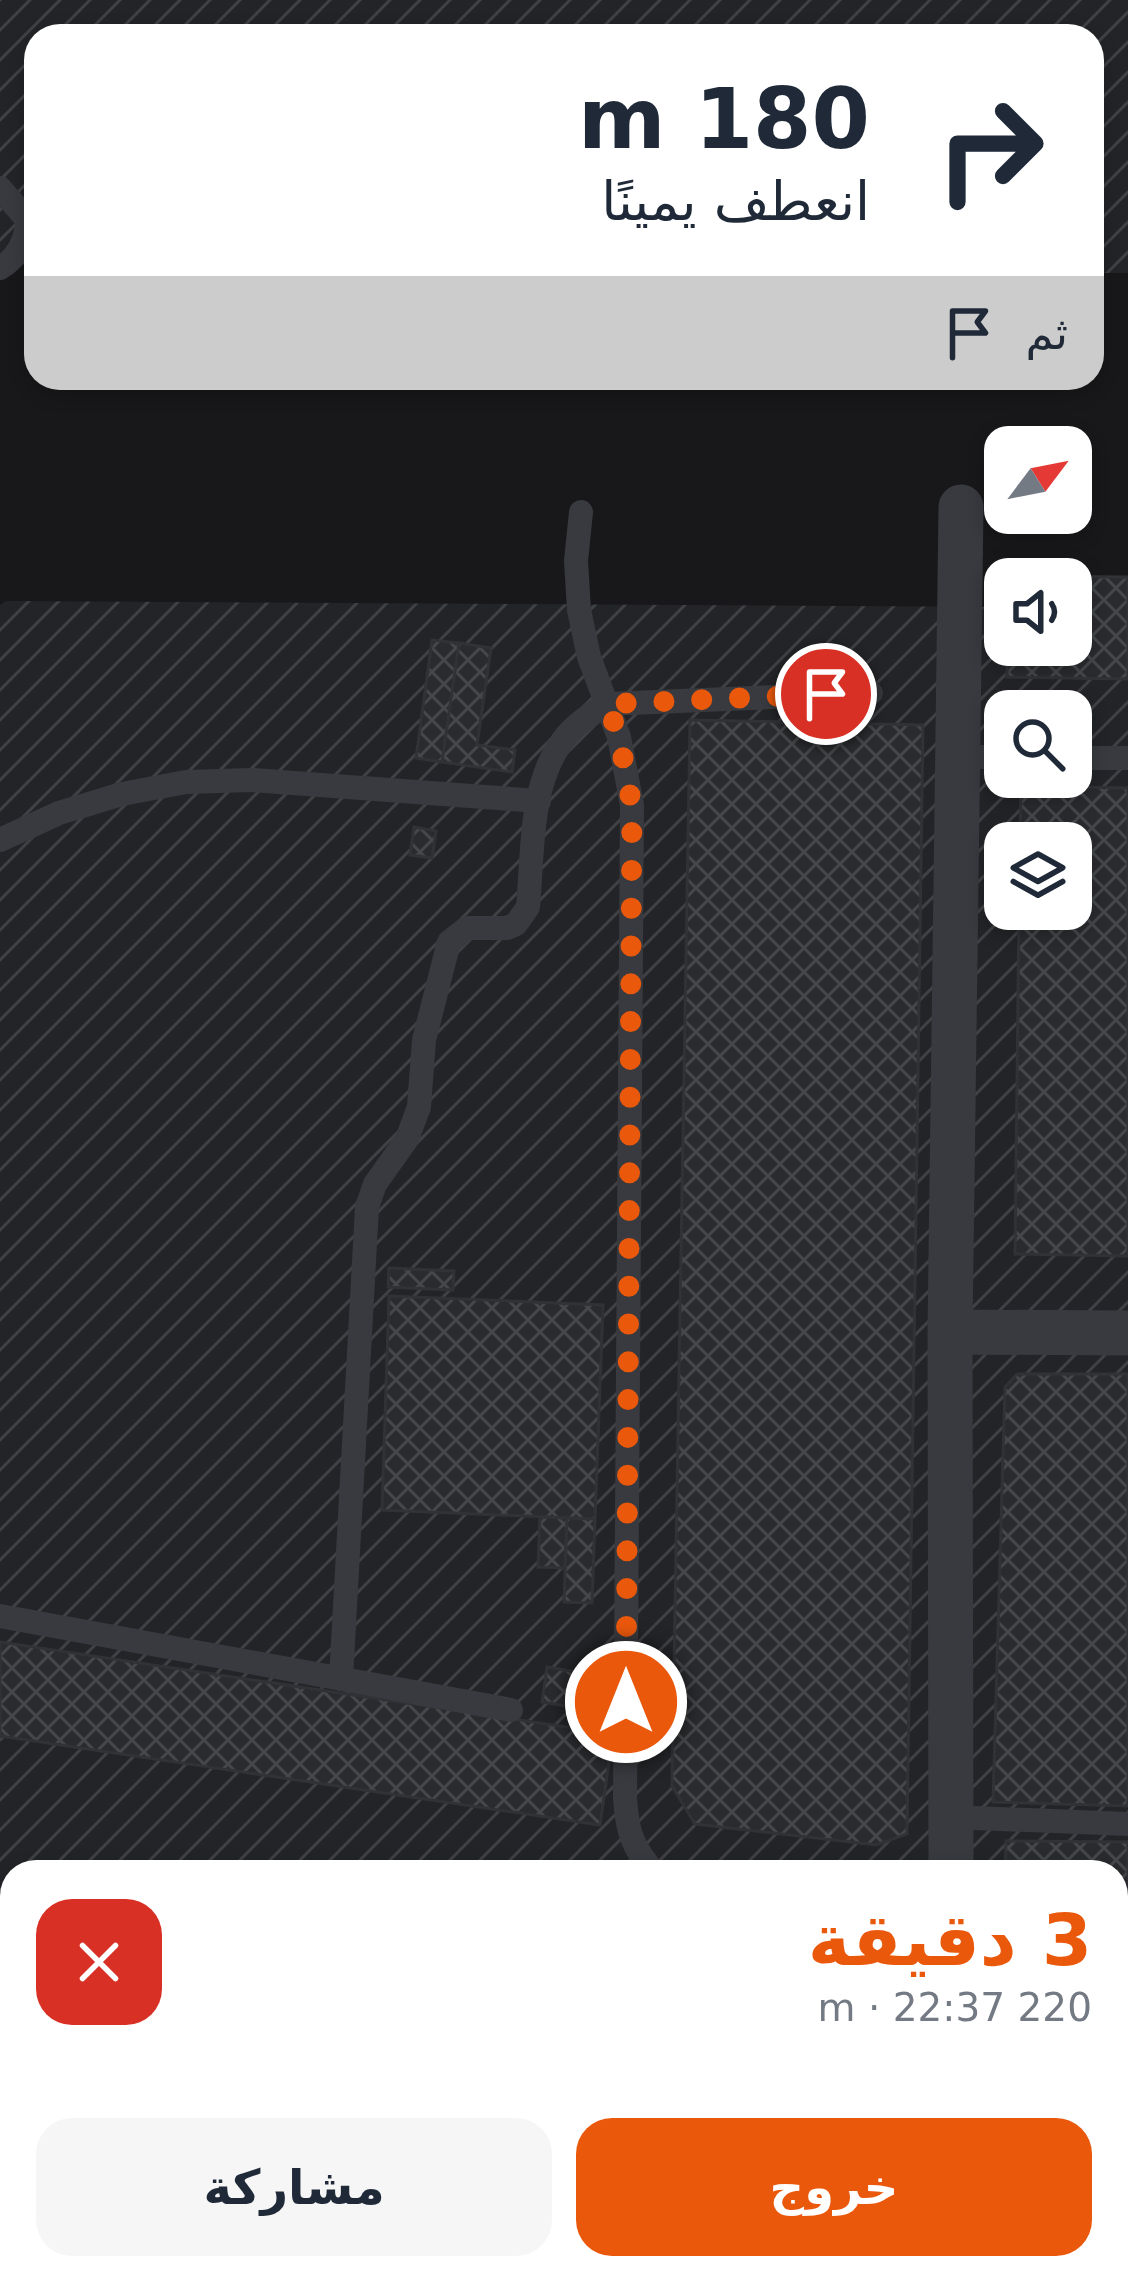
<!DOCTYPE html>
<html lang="ar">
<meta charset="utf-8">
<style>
:root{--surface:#fff;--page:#f6f6f7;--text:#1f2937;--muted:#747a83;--accent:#ea580c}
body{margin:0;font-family:"DejaVu Sans",Vazirmatn,sans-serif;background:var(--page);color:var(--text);direction:rtl;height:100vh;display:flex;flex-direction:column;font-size:45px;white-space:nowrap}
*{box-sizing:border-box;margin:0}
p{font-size:39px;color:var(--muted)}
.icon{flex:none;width:66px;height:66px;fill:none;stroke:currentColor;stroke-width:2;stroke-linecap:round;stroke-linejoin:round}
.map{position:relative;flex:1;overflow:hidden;direction:ltr}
.drawer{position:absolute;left:0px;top:1860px;width:1128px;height:420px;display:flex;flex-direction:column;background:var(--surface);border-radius:36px 36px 0 0;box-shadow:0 6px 18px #0003;direction:rtl}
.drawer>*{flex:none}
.guide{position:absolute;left:24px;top:24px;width:1080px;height:366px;border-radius:36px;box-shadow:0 6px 18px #0003;direction:rtl;background:#fff;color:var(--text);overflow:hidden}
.needle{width:78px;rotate:58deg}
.fabs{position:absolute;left:984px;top:426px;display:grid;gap:24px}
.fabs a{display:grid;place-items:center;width:108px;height:108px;border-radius:24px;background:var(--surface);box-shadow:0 6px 18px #0003;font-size:60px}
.pin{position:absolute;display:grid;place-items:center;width:102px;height:102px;color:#fff;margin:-51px;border:6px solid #fff;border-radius:50%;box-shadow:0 3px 12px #0007}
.me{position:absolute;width:132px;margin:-66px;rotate:0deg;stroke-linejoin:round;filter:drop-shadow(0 0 9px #0008)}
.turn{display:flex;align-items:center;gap:42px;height:252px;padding:0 36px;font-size:54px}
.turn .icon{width:156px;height:156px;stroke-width:2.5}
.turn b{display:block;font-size:84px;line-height:102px}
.then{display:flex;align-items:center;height:114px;padding:0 36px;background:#0003;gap:24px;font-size:45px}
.round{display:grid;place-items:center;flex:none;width:126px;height:126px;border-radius:36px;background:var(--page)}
.headline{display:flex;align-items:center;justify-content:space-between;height:204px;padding:0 36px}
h1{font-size:72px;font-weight:800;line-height:90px;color:var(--accent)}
.button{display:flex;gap:24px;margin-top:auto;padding:24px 36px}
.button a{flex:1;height:138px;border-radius:36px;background:var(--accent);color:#fff;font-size:48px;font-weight:800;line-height:138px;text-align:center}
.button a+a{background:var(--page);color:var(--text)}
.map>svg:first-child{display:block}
.industrial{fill:url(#industrial-furrows);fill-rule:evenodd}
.building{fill:url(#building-cross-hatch);stroke:#313236;stroke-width:3}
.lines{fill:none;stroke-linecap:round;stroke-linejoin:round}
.service{stroke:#383a3f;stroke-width:24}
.minor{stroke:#383a3f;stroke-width:45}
.route{stroke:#ea580c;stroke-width:21;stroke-dasharray:0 37.8}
</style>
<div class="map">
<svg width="1128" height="2280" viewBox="0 0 1128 2280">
<defs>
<pattern id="industrial-furrows" width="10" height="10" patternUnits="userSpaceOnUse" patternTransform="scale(3)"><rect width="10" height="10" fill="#232427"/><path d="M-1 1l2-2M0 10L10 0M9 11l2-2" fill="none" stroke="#404144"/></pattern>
<pattern id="building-cross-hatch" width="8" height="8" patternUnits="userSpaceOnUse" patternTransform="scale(3)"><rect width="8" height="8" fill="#2a2b2e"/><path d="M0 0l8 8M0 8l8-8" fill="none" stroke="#46474a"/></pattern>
</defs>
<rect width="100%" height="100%" fill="#18181a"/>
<path class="industrial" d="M0 0H1128V273H1092V36H36V265L0 264Z
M6 601 1005 607V645H1071L1128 608V2280H0V605ZM1005 711H1071V777H1005ZM1005 843H1071V909H1005ZM12 1872H1116V2268H12Z"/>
<path class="building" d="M1017 576 1128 577V679L1007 677V645H1071V579H1014Z
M432 640 459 643 442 762 416 758Z
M459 643 491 648 477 745 515 750 512 772 442 762Z
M690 720 923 725 907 1834 876 1845 695 1824 672 1786Z
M1021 786 1128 788V1256L1015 1254 1019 909H1071V843H1020Z
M414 827 436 831 432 858 410 855Z
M389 1268 454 1271 453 1290 388 1287Z
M389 1296 603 1305 595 1519 382 1510Z
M1017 1374H1128V1806L993 1802 1005 1387Z
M540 1517 567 1518 565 1568 538 1567Z
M567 1518 595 1519 592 1603 564 1602Z
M0 1642 613 1734 600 1825 0 1736Z
M547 1667 620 1679 615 1714 542 1702Z
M1006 1841 1128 1842V1984H1116V1872H1005Z
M1116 2010 1128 2011V2149L1116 2148Z
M1116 2189H1128V2280H982L984 2268H1116Z"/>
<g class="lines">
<path class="service" d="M0 188 36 230
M0 268C18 258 25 241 28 221
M581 512 576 561 579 610 589 657 619 737 632 805 625 1798C627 1831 632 1847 654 1872
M957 757H1005
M1071 758H1128
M0 840 59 813 122 794 186 782 252 780 539 801
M0 1616 511 1710
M341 1679 367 1207 375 1184 407 1139 419 1107 424 1040 449 942 467 928H507L516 924 528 907C533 854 529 785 563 740 574 725 591 714 607 704L871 693
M950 1817 1128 1824
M1116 2006 1128 2007
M1116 2180H1128"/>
<path class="minor" d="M950 1332 1128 1333
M951 1872 950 1332 961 507
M923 2280 924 2268"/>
</g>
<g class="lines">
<path class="route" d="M626 1702 632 806 619 736 607 704 826 694"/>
</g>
</svg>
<div class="fabs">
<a><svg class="needle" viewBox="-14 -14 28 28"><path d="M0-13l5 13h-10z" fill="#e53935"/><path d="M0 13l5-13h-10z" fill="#747a83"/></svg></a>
<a><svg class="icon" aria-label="sound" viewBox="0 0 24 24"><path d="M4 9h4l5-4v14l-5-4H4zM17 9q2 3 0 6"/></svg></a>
<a><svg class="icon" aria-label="search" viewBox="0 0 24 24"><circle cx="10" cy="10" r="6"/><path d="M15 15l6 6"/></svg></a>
<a><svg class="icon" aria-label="layers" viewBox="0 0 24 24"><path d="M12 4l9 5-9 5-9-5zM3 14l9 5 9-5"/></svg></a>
</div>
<div class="pin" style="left:826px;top:694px;background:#d93025"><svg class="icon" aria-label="arrive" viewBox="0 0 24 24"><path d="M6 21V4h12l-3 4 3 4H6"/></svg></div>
<svg class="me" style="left:626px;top:1702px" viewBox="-20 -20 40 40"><circle r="17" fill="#ea580c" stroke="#fff" stroke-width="3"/><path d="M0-11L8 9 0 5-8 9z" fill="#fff"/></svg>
<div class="guide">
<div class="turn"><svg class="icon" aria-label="right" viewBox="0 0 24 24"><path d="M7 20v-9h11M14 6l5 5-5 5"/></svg><div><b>180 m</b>انعطف يمينًا</div></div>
<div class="then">ثم<svg class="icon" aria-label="arrive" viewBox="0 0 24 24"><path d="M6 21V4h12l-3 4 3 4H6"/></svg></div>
</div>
<section class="drawer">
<div class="headline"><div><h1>3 دقيقة</h1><p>220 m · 22:37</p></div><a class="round" style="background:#d93025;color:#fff"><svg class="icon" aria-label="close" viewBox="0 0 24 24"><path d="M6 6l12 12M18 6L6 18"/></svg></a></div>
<div class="button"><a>خروج</a><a>مشاركة</a></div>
</section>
</div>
